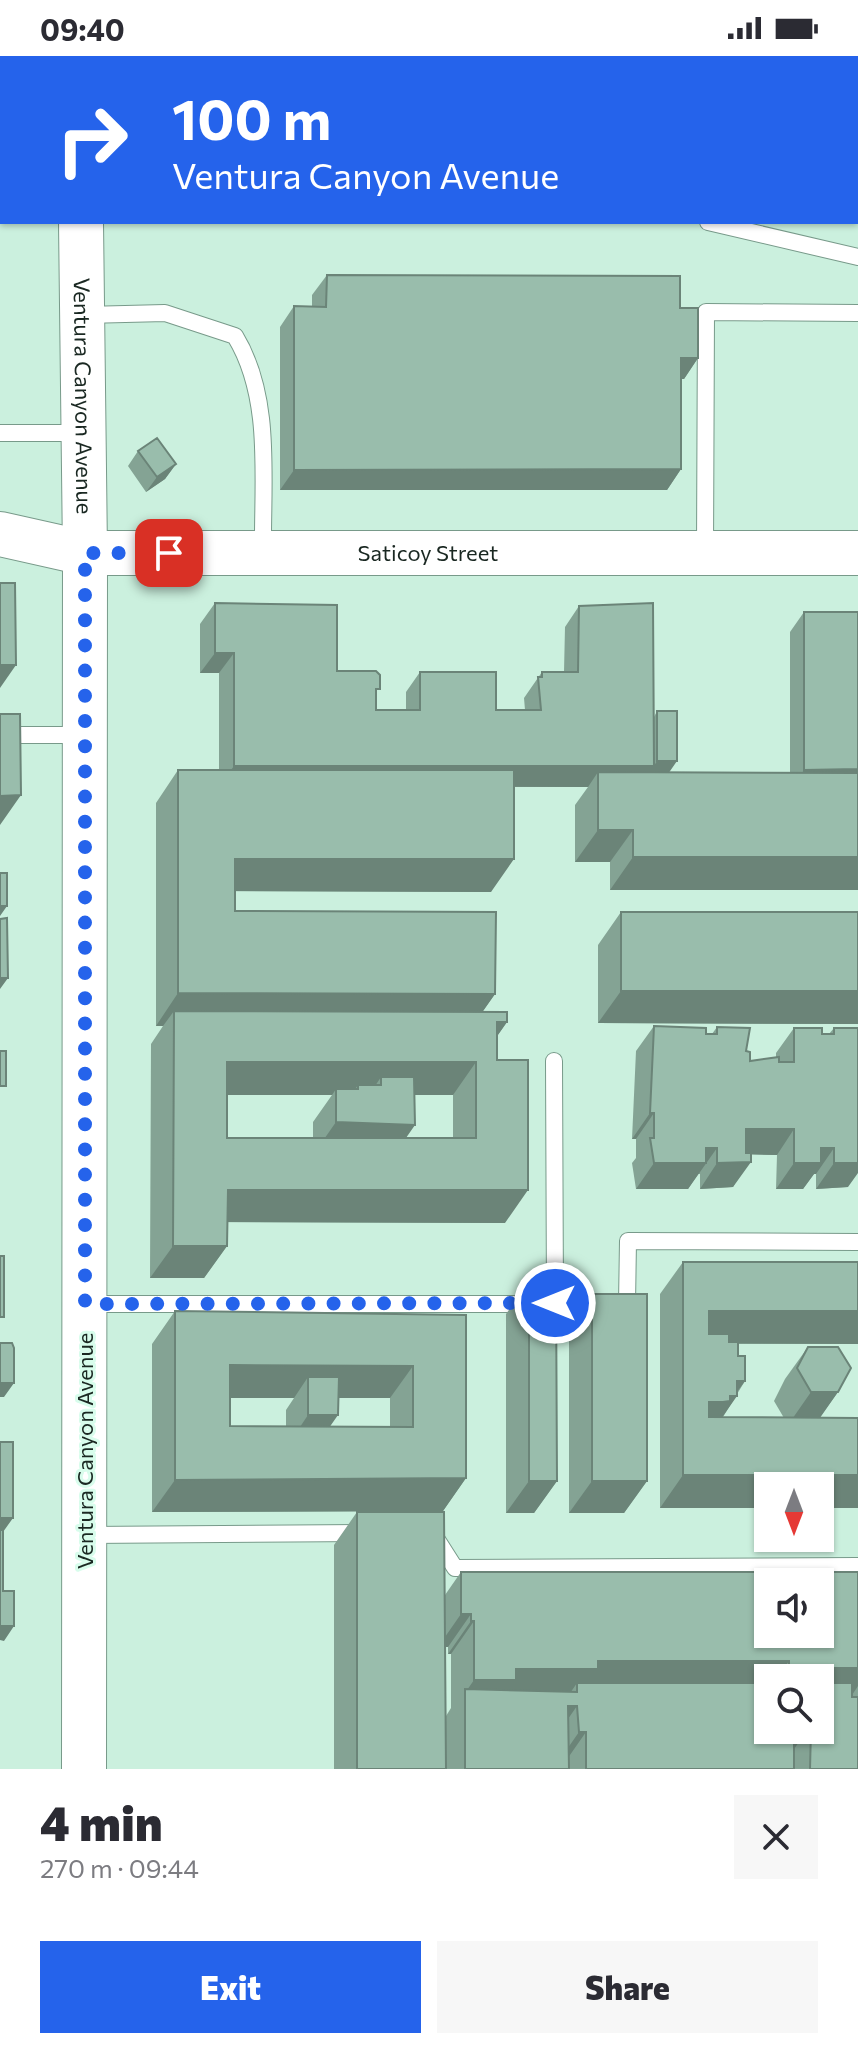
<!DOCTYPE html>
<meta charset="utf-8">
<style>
:root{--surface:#fff;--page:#f7f7f7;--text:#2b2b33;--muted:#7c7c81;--accent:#2563eb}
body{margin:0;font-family:Commissioner,sans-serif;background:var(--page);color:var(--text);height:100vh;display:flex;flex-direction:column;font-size:30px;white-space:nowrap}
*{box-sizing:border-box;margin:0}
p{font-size:26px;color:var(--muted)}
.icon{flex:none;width:44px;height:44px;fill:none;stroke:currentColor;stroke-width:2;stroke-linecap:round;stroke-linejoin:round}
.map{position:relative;height:1713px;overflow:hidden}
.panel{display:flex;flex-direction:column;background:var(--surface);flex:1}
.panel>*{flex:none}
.guide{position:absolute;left:0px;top:0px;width:858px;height:168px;box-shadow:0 2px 6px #0004;background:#2563eb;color:#fff;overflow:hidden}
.needle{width:52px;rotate:180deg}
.buttons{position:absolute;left:754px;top:1416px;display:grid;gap:16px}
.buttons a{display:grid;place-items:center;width:80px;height:80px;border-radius:0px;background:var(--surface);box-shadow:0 2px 6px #0004;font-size:40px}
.pin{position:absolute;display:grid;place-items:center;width:68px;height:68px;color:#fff;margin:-34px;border-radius:16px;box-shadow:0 4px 12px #0006}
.me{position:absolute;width:88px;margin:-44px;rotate:270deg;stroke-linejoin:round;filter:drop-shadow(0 0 6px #0008)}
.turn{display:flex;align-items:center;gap:28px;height:168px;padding:0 40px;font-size:36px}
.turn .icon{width:104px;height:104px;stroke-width:2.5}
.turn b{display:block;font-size:56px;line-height:68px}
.round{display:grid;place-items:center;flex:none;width:84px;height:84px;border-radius:0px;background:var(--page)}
.summary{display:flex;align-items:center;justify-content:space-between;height:136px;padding:0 40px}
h1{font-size:48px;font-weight:800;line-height:60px}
.primary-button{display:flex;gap:16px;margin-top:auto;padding:16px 40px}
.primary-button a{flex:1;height:92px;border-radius:0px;background:var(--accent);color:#fff;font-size:32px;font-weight:800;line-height:92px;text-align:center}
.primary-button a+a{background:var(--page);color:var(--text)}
.status{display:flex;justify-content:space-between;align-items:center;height:56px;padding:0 40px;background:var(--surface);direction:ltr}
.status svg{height:22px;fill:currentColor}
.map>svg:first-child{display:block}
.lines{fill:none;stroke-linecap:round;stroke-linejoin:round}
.lane-casing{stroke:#789a8a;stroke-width:18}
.secondary-casing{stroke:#789a8a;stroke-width:46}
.lane{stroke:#fff;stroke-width:16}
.secondary{stroke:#fff;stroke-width:44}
.wall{fill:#84a394;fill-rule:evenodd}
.shaded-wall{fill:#6b8478}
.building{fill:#99bdac;stroke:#6b8478;stroke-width:2;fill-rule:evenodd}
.route{stroke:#2563eb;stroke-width:14;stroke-dasharray:0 25.2}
.labels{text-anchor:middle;stroke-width:6;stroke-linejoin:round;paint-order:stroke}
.street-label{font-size:22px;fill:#1a2822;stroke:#d8fdec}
</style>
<div class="status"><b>09:40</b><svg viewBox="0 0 49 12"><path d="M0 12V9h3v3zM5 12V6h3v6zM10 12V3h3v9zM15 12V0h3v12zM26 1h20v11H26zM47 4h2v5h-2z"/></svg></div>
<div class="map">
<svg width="858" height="1713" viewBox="0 0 858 1713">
<rect width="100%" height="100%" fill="#cbf0de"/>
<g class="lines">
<defs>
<path id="lane" d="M51 0V2
M708 166 858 201
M85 259 165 257 235 280C273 342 262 425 263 496
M0 377H82
M705 494 706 256 858 257
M0 679H82
M554 1005 555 1245
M87 1248H627L628 1185 858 1186
M87 1479 363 1477
M434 1479 455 1512 858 1510"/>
<g id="secondary">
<path d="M79 2V0"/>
<path id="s1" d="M81 166 85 497 84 1713"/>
<path id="s2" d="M0 478 85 497H858"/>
</g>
</defs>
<use href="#lane" class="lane-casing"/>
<use href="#secondary" class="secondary-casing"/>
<use href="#lane" class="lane"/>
<use href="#secondary" class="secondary"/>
</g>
<path class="wall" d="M327 219 680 252 698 302 684 323H681V413L667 434H280V271L294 250H312V239Z
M138 395 176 408 165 423 146 436 128 410Z
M215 547 337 615 376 639V654H406V636L420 616 496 654H525L524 642 542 616H564L565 571 579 550 654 661 657 655 669 717H790V576L804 556 858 834H610V806H575V749L588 731H514L491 836 235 835V855L495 938 482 956 507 966 497 980V1004L505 1167 228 1166 227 1190 204 1222H150L151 988 163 970H156V747L178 714H219V617H200V568ZM227 1039H332L313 1066V1082H227ZM415 1039H453V1082H406Z
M621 856H858V968L598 967V889Z
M654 970 706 978H712L717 971 746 995 750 1005 776 1001V997L794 972 822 978H829L834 972 848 1131 816 1133V1118H814L803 1133H776L777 1099 751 1098 733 1131 700 1133V1118H698L688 1133H636L632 1107 636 1102V1083H632L636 995Z
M683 1206H858V1288H738V1300L745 1325 723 1361 784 1362 774 1345 785 1323 808 1291 838 1336 819 1362 858 1452H660V1238Z
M529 1226 557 1425 534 1457H506V1258Z
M592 1238 647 1425 624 1457H569V1270Z
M175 1255 466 1259V1422L443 1455 152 1456V1288ZM230 1342H294L286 1354V1370H230ZM339 1342H390V1371L330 1370Z
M357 1456 445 1539 461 1516H858V1713H334V1489ZM445 1591H448V1598H451V1652L446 1660ZM768 1622H820V1674H768Z"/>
<path class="shaded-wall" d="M183 0H284L293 2H192Z
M834 0H858V15H856V2H833Z
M856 136H858V160H856Z
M0 140 2 141V165L0 164Z
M681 302H698L684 323H667Z
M176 408 165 423 146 436 157 421Z
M681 413 667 434H280L294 414Z
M215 597H234L219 617H200Z
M0 609H16L0 632Z
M657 705H677L659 731 598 716 588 731 219 730 234 710H654Z
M858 713V734L790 735 804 714Z
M21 739 0 769V740Z
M598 774H633L610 806H575Z
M633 801H858V834H610Z
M235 803H514L491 836 212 835Z
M0 850H7L0 860Z
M0 922H8L0 933Z
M621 935H858V968L598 967Z
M178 937 495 938 472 971 174 955 163 970H156Z
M497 966H507L484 999Z
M227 1006H476L453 1039H374L381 1029V1021L369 1039 358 1033V1029L351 1039 336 1033 332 1039H204Z
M650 1057H654L636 1083H632Z
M336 1066 415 1069 392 1102 313 1099Z
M746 1073H794L777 1099 728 1098Z
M706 1092H717L688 1133H636L654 1107Z
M821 1092H834L816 1118H814L803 1133H776L794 1107Z
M751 1106 733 1131 700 1133 717 1107Z
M834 1107H858V1117L848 1131 816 1133Z
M228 1134H528L505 1167 205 1166Z
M173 1190H227L204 1222H150Z
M709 1255H858V1288L686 1287Z
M230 1309 413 1310 390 1342H308V1321L294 1342H207Z
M737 1325H745L734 1340H737L714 1373 707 1377 709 1346Z
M0 1327H14L4 1341H0Z
M811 1336H838L815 1369H788Z
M308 1359H338L315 1392H286Z
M683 1419H858V1452H820V1430H768V1452H660Z
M466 1422 443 1455 152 1456 175 1424Z
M529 1425H557L534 1457H506Z
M592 1425H647L624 1457H569Z
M0 1462H13L3 1476H0Z
M461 1558H471L448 1591H438Z
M471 1565H474L451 1598H448Z
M0 1570H14L4 1585 0 1584Z
M598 1605H789L777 1622H768V1635H577V1627L564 1646 465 1637 474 1624 516 1613Z
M789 1612H858V1630L848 1645H820V1622H782Z
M568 1650H577L554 1683Z
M798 1674H807L788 1702 794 1676Z
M579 1676H586L563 1709H556Z"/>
<path class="building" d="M0 0H40L49 2H2V141L0 140Z
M284 0H734L742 2H293Z
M856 29 858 30V136H856Z
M327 219 680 220V252H698V302H681V413L294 414V250L326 251Z
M157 382 176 408 157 421 138 395Z
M0 527H15L16 609H0Z
M215 547 337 549V615H376L380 619V633H376V654H420V616H496V654H541L538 621H542V616H578L579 550 653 547 654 710H234V597H215Z
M804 556H858V713L804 714Z
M657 655H677V705H657Z
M0 658H20L21 739 0 740Z
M178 714H514V803H235V855L496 856 495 938 178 937Z
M598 716 858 717V801H633V774H598Z
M0 817H7V850H0Z
M621 856H858V935H621Z
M7 862 8 922H0V863Z
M174 955 507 956V966H497V1004H528V1134H228L227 1190H173ZM227 1006H476V1082H227Z
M654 970 706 972V978H717V971L750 972 746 995 750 996V1005L779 1001V1006H794V972H822V978H834V972H858V1107H834V1092H821V1107H794V1073H746V1097H751V1106L717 1107V1092H706V1107H654L650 1082H654V1057H650Z
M0 995H6V1030H0Z
M381 1021H414L415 1069 336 1066V1033H358V1029H381Z
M0 1200H4V1261H0Z
M683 1206H858V1255H709V1278H729V1286H738V1300H745V1325H737V1340H730V1345L723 1346H709V1361L858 1362V1419H683Z
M529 1226H556L557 1425H529Z
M592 1238H647V1425H592Z
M175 1255 466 1259V1422L175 1424ZM230 1309 413 1310V1371L230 1370Z
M0 1287H12L14 1292V1327H0Z
M808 1291H838L851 1312 838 1336H811L797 1312Z
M308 1321H339L338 1359H308Z
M0 1386H13V1462H0Z
M357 1456H444L446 1713H357Z
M0 1474H3V1535H14V1570H0Z
M461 1516H858V1612H789V1605H598V1613H516V1624H474V1565H471V1558H461ZM768 1526H820V1578H768Z
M577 1627H768V1674H802V1676H794V1713H586V1676H579L577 1650H568L569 1713H465V1633L577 1636Z
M820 1627H852V1641H858V1713H810L811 1674H820Z"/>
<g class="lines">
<path class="route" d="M169 497H85V1248L555 1247"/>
</g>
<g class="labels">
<g class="street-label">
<text dy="8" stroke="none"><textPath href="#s1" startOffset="174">Ventura Canyon Avenue</textPath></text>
<text dy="8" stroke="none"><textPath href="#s2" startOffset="430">Saticoy Street</textPath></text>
<text transform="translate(85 1395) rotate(-90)" y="8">Ventura Canyon Avenue</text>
</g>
</g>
</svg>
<div class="buttons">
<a><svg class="needle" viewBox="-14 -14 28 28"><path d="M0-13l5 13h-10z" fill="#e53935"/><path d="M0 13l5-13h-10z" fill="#7c7c81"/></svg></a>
<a><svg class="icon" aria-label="sound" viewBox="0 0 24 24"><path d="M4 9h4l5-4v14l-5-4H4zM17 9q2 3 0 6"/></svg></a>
<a><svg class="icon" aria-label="search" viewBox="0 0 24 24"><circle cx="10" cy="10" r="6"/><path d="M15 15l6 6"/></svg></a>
</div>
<div class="pin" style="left:169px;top:497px;background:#d93025"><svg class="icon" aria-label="arrive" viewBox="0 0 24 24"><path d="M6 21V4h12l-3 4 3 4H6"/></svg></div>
<svg class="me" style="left:555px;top:1247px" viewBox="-20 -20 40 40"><circle r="17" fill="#2563eb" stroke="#fff" stroke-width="3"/><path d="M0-11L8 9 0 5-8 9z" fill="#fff"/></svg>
<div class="guide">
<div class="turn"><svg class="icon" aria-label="right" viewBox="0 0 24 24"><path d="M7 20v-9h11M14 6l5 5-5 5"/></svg><div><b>100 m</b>Ventura Canyon Avenue</div></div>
</div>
</div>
<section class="panel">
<div class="summary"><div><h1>4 min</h1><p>270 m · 09:44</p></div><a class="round"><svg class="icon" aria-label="close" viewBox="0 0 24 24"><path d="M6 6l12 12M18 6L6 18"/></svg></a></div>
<div class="primary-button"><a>Exit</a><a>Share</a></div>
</section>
